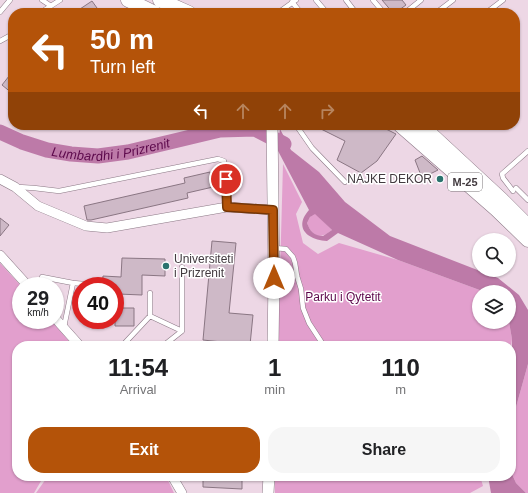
<!DOCTYPE html>
<style>
:root{--surface:#fff;--page:#f6f6f6;--text:#202124;--muted:#757577;--accent:#b45309}
body{margin:0;font-family:Arial,sans-serif;background:var(--page);color:var(--text);height:100vh;display:flex;flex-direction:column;font-size:15px;white-space:nowrap}
*{box-sizing:border-box;margin:0}
p{font-size:13px;color:var(--muted)}
.icon{flex:none;width:22px;height:22px;fill:none;stroke:currentColor;stroke-width:2;stroke-linecap:round;stroke-linejoin:round}
.map{position:relative;flex:1;overflow:hidden}
.drawer{position:absolute;left:12px;top:341px;width:504px;height:140px;display:flex;flex-direction:column;background:var(--surface);border-radius:16px;box-shadow:0 1px 3px #0004}
.drawer>*{flex:none}
.banner{position:absolute;left:8px;top:8px;width:512px;height:122px;border-radius:16px;box-shadow:0 1px 3px #0004;background:#b45309;color:#fff;overflow:hidden}
.buttons{position:absolute;left:472px;top:233px;display:grid;gap:8px}
.buttons a{display:grid;place-items:center;width:44px;height:44px;border-radius:50%;background:var(--surface);box-shadow:0 1px 3px #0004;font-size:20px}
.speed{position:absolute;left:12px;top:277px;display:flex;gap:8px;font-size:20px;font-weight:700;text-align:center}
.speed>*{display:grid;place-content:center;width:52px;height:52px;border-radius:50%;background:var(--surface);box-shadow:0 1px 3px #0004;line-height:1}
.speed small{font-size:10px;font-weight:400}
.speed .limit{border:6px solid #d22;background:#fff;color:#111}
.pin{position:absolute;display:grid;place-items:center;width:34px;height:34px;color:#fff;margin:-17px;border:2px solid #fff;border-radius:50%;box-shadow:0 1px 4px #0007}
.me{position:absolute;width:44px;margin:-22px;rotate:0deg;stroke-linejoin:round;filter:drop-shadow(0 0 3px #0008)}
.turn{display:flex;align-items:center;gap:14px;height:84px;padding:0 16px;font-size:18px}
.turn .icon{width:52px;height:52px;stroke-width:2.5}
.turn b{display:block;font-size:28px;line-height:34px}
.lanes{display:flex;align-items:center;height:38px;padding:0 16px;background:#0003;justify-content:center;gap:20px;direction:ltr}
.lanes .off{opacity:.35}
.eta{display:flex;justify-content:space-evenly;align-items:center;height:68px;text-align:center}
.eta b{font-size:24px;font-weight:700;line-height:28px}
.action{display:flex;gap:8px;margin-top:auto;padding:8px 16px}
.action a{flex:1;height:46px;border-radius:16px;background:var(--accent);color:#fff;font-size:16px;font-weight:700;line-height:46px;text-align:center}
.action a+a{background:var(--page);color:var(--text)}
.map>svg:first-child{display:block}
.green{fill:#e29fcd}
.water{fill:#bd7aa8;fill-rule:evenodd}
.lines{fill:none;stroke-linecap:round;stroke-linejoin:round}
.river{stroke:#bd7aa8;stroke-width:15}
.building{fill:#ceb9c7;stroke:#8a7683}
.service-casing{stroke:#8c7986;stroke-width:5.5}
.minor-casing{stroke:#8c7986;stroke-width:10}
.tertiary-casing{stroke:#8c7986;stroke-width:12}
.primary-casing{stroke:#8c7986;stroke-width:15}
.service{stroke:#fff;stroke-width:4.5}
.minor{stroke:#fff;stroke-width:9}
.tertiary{stroke:#fff;stroke-width:11}
.primary{stroke:#fff;stroke-width:14}
.route-casing{stroke:#753606;stroke-width:10}
.route{stroke:#b45309;stroke-width:7}
.poi-dot{fill:#2a736e;stroke:#fff;stroke-width:1.5}
.labels{text-anchor:middle;stroke-width:3;stroke-linejoin:round;paint-order:stroke}
.shield{fill:#fff;stroke:#7b7579;stroke-width:1}
.shield-label{font-size:11px;font-weight:bold;fill:#423a3f}
.poi-label{font-size:12px;fill:#423a3f;stroke:#fff;text-anchor:end}
.park-label{font-size:12px;fill:#5c084b;stroke:#fff}
.water-label{font-size:13px;font-style:italic;fill:#5c084b;stroke:#fff}
</style>
<div class="map">
<svg width="528" height="493" viewBox="0 0 528 493">
<rect width="100%" height="100%" fill="#edd7e5"/>
<path class="green" d="M283 164 302 202 296 214 303 243 318 254 339 243 398 260 485 292H479V322H509L512 339 511 346H278Z
M315 213 332 230C320 240 312 237 307 223L310 217Z
M0 263 21 286V320H51L73 346H17V476H44L34 493H0Z
M528 364V493H526L516 483 511 472V425Z
M48 476H166L174 493H36Z
M275 476H480L483 486 470 493H275Z"/>
<path class="water" d="M280 129 291 150 319 172 345 202 390 236 498 278 519 295 528 310V364L511 425 512 339 509 322V292H485L398 260 338 233 327 241C308 240 293 228 309 210L277 149ZM315 214 332 230 323 236C314 236 310 231 307 223L310 217Z
M511 472 516 483 526 493H491L488 476H511Z"/>
<g class="lines">
<path class="river" id="s1" d="M0 132 22 142 47 150 71 154 98 156 128 152 220 130 255 129 284 144"/>
</g>
<path class="building" d="M382 0H402L406 5 395 13H393Z
M92 1 97 8 90 13H74Z
M13 71V94L2 85Z
M313 125H378L396 134 377 161 361 173 337 160 345 141Z
M422 156 438 170 422 178 415 160Z
M210 172 213 187 187 193 188 198 91 220H87L84 206 185 183 184 178Z
M0 218 9 225 0 236Z
M212 241 236 243 229 313 253 315 250 345 203 340Z
M122 258 165 259V276L142 275V295L118 294V289H115V286H102L103 276 121 277Z
M115 308H134V326H115Z
M203 476H242V489L203 487Z"/>
<g class="lines">
<defs>
<path id="service" d="M42 0 51 6
M316 0 327 13
M346 0 356 13
M373 0 384 13
M292 2 301 13
M0 12 10 0
M40 13 60 0
M281 13 282 10 296 0
M405 13 421 0
M436 13 453 0
M486 13 503 0
M0 41 13 34
M296 125 312 148 345 182
M18 187 34 188 59 191 218 159 224 161 225 165 227 207
M516 188 528 200
M513 191 503 178 502 174 528 151
M274 248 286 249 293 257 295 263 297 276 301 289 303 308 309 323 324 346
M42 277 73 283
M150 316V293
M64 327 73 283 95 285
M122 346 150 316 182 331
M163 346 182 331V267"/>
<path id="minor" d="M0 179 15 187 38 206 86 226 107 228 227 207 273 210
M0 255 28 286
M55 318 80 346
M172 476 182 493"/>
<path id="tertiary" d="M272 125 274 278 273 346
M268 493 269 476"/>
<path id="primary" d="M128 0 155 13
M160 0 189 13
M400 125 496 209 528 240
M421 125 502 200 528 226"/>
</defs>
<use href="#service" class="service-casing"/>
<use href="#minor" class="minor-casing"/>
<use href="#tertiary" class="tertiary-casing"/>
<use href="#primary" class="primary-casing"/>
<use href="#service" class="service"/>
<use href="#minor" class="minor"/>
<use href="#tertiary" class="tertiary"/>
<use href="#primary" class="primary"/>
</g>
<g class="lines">
<defs>
<path id="route" d="M226 179 227 207 273 210 274 278"/>
</defs>
<use href="#route" class="route-casing"/>
<use href="#route" class="route"/>
</g>
<g class="poi-dot">
<circle cx="440" cy="179" r="4"/>
<circle cx="166" cy="266" r="4"/>
</g>
<g class="labels">
<rect class="shield" x="448" y="173" width="34" height="18" rx="3"/>
<g class="shield-label">
<text x="465" y="186">M-25</text>
</g>
<g class="poi-label">
<text x="432" y="183">NAJKE DEKOR</text>
<text x="174" y="263" text-anchor="start">Universiteti<tspan x="174" dy="14">i Prizrenit</tspan></text>
</g>
<g class="park-label">
<text x="343" y="301">Parku i Qytetit</text>
</g>
<g class="water-label">
<text dy="5" stroke="none"><textPath href="#s1" startOffset="115">Lumbardhi i Prizrenit</textPath></text>
</g>
</g>
</svg>
<div class="buttons">
<a><svg class="icon" aria-label="search" viewBox="0 0 24 24"><circle cx="10" cy="10" r="6"/><path d="M15 15l6 6"/></svg></a>
<a><svg class="icon" aria-label="layers" viewBox="0 0 24 24"><path d="M12 4l9 5-9 5-9-5zM3 14l9 5 9-5"/></svg></a>
</div>
<div class="speed"><div>29<small>km/h</small></div><div class="limit">40</div></div>
<div class="pin" style="left:226px;top:179px;background:#d93025"><svg class="icon" aria-label="arrive" viewBox="0 0 24 24"><path d="M6 21V4h12l-3 4 3 4H6"/></svg></div>
<svg class="me" style="left:274px;top:278px" viewBox="-20 -20 40 40"><circle r="19" fill="#fff"/><path d="M0-13L10 11 0 6-10 11z" fill="#b45309"/></svg>
<div class="banner">
<div class="turn"><svg class="icon" aria-label="left" viewBox="0 0 24 24"><path d="M17 20v-9H6M10 6l-5 5 5 5"/></svg><div><b>50 m</b>Turn left</div></div>
<div class="lanes"><svg class="icon" aria-label="left" viewBox="0 0 24 24"><path d="M17 20v-9H6M10 6l-5 5 5 5"/></svg><svg class="icon off" aria-label="ahead" viewBox="0 0 24 24"><path d="M12 20V5M6 11l6-6 6 6"/></svg><svg class="icon off" aria-label="ahead" viewBox="0 0 24 24"><path d="M12 20V5M6 11l6-6 6 6"/></svg><svg class="icon off" aria-label="right" viewBox="0 0 24 24"><path d="M7 20v-9h11M14 6l5 5-5 5"/></svg></div>
</div>
<section class="drawer">
<div class="eta">
<div><b>11:54</b><p>Arrival</p></div>
<div><b>1</b><p>min</p></div>
<div><b>110</b><p>m</p></div>
</div>
<div class="action"><a>Exit</a><a>Share</a></div>
</section>
</div>
